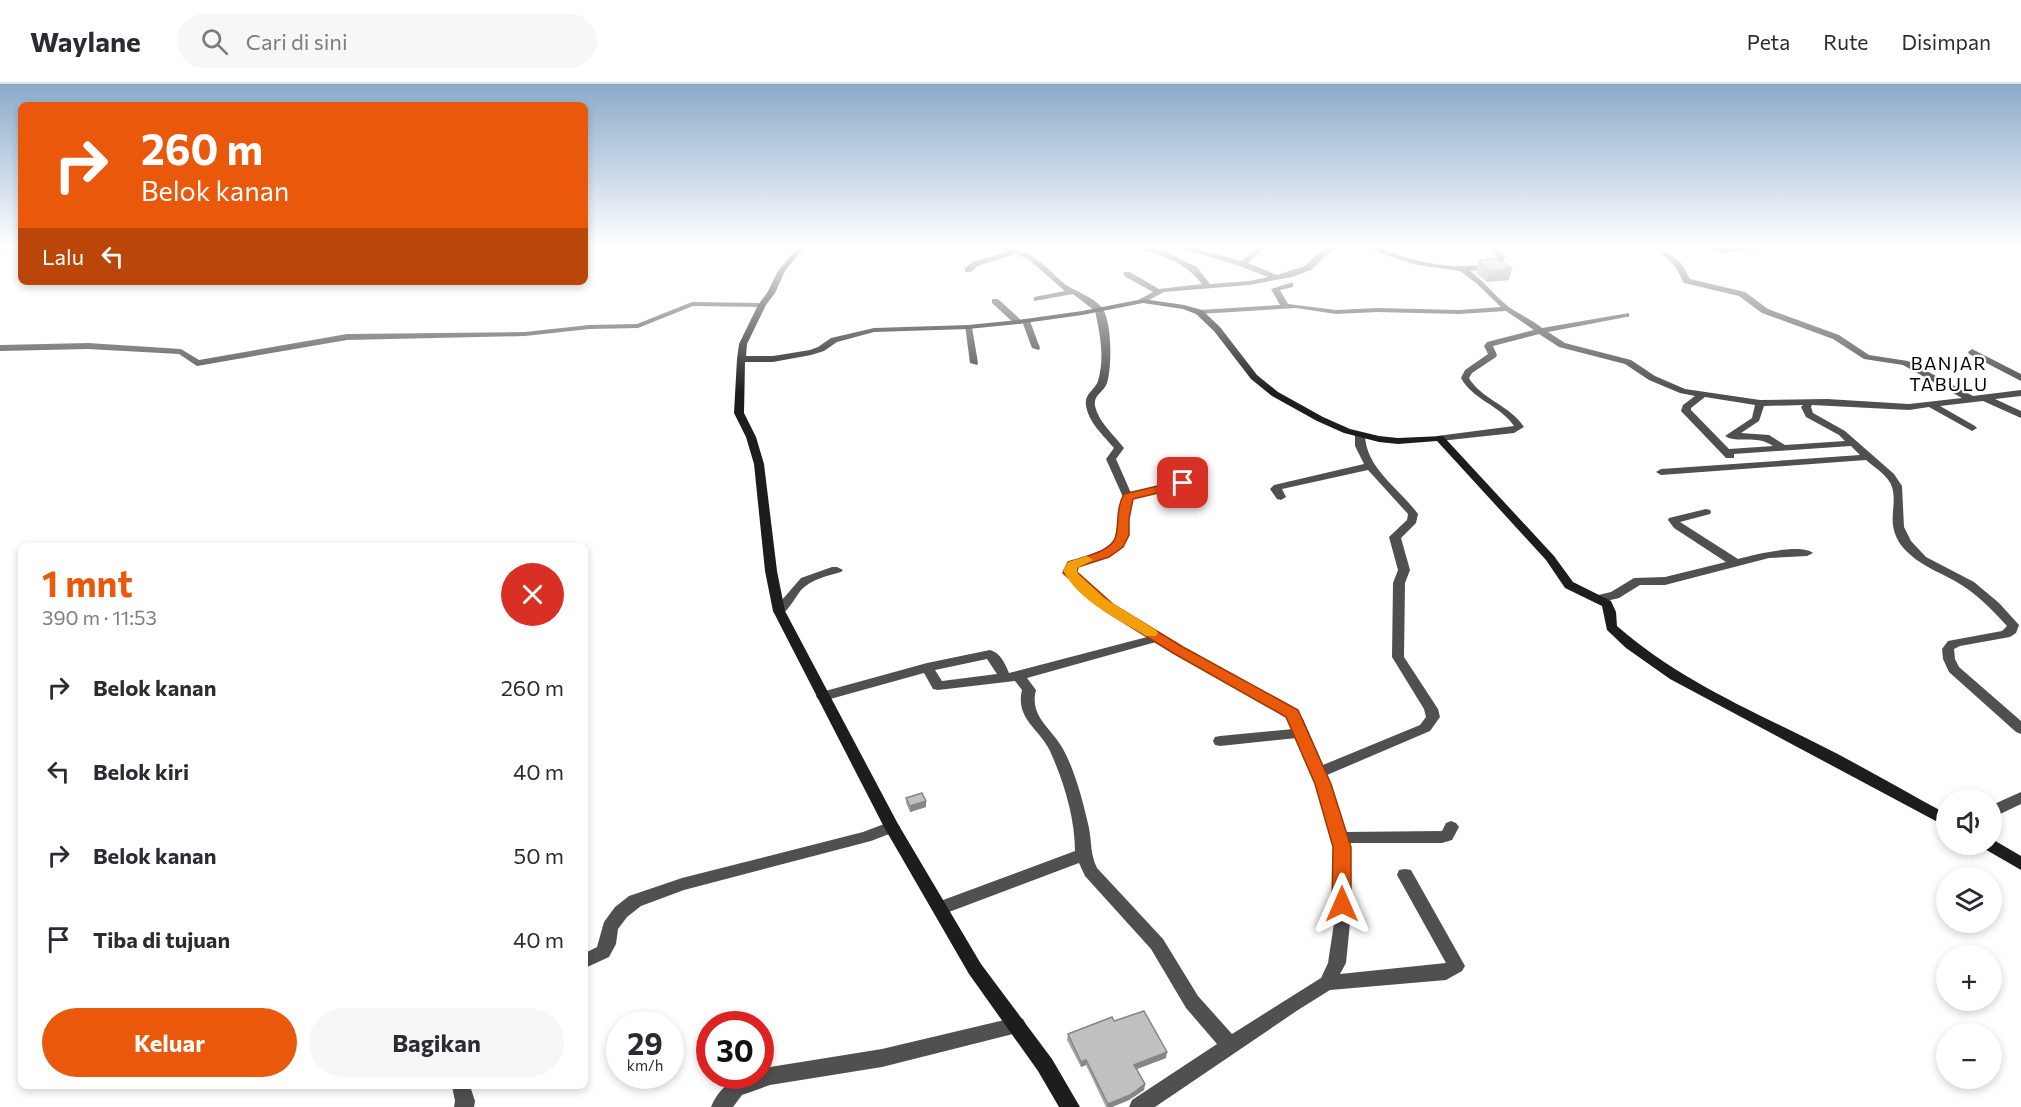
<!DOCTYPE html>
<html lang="id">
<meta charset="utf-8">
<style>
:root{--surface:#fff;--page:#f7f7f7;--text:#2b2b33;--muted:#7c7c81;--line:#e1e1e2;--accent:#ea580c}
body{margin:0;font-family:Commissioner,sans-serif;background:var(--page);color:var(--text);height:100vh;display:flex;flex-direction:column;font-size:22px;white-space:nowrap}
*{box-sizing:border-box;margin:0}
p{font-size:20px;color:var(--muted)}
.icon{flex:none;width:33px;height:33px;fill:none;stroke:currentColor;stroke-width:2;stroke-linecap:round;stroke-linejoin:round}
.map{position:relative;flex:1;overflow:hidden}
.drawer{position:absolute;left:18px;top:459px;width:570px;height:546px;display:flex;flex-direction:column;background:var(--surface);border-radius:9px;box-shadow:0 3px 9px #0003}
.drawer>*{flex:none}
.hud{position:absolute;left:18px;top:18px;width:570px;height:183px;border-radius:9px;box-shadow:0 3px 9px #0003;background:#ea580c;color:#fff;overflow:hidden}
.controls{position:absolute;left:1936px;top:705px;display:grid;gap:12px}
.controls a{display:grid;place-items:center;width:66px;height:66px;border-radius:50%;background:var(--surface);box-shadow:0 3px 9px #0003;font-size:30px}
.speed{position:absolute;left:606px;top:927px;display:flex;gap:12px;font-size:30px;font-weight:700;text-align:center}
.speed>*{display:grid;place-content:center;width:78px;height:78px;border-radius:50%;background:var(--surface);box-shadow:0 3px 9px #0003;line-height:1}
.speed small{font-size:15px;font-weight:400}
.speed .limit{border:9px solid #d22;background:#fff;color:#111}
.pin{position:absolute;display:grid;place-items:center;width:51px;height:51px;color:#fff;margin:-26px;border-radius:12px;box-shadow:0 3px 9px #0006}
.me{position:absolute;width:66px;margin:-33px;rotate:0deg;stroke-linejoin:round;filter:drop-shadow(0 0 4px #0008)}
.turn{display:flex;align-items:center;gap:21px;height:126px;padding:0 24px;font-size:27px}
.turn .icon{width:78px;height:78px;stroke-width:2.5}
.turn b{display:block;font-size:42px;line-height:51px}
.then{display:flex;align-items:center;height:57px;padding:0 24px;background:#0003;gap:12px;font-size:22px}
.round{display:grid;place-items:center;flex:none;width:63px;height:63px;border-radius:32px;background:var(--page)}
.overview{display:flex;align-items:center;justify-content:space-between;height:102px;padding:0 24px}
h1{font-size:36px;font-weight:700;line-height:45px;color:var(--accent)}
.primary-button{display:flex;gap:12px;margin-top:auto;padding:12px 24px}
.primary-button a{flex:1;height:69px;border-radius:36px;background:var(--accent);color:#fff;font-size:24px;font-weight:700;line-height:69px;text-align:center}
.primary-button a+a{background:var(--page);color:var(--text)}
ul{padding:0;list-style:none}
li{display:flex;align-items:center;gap:18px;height:84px;padding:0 24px}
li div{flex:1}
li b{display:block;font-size:22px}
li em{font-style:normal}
header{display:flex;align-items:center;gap:36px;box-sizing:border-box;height:84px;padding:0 30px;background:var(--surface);border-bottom:2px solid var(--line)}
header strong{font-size:28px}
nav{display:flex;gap:33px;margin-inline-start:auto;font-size:21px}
.search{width:420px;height:54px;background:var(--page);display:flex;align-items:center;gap:15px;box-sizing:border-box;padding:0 21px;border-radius:33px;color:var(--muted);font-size:22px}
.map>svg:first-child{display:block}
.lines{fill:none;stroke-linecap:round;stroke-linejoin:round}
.street{fill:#505050;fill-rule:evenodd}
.secondary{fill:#1d1d1d;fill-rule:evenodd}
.wall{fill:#a5a5a5}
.shaded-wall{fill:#868686}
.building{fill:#c0c0c0;stroke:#868686;stroke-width:1.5}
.route{fill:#ea580c;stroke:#983908;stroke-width:1.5}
.slow{fill:#f59e0b}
.labels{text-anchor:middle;stroke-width:4.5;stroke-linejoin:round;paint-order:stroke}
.far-quarter-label{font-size:18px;letter-spacing:1.5px;fill:#000;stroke:#fff}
</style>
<header>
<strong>Waylane</strong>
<div class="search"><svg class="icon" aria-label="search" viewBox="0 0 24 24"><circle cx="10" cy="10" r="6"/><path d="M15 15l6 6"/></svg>Cari di sini</div>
<nav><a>Peta</a><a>Rute</a><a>Disimpan</a></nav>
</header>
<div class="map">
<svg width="2021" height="1023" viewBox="0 0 2021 1023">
<rect width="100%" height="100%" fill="#fff"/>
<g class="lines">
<path class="street" d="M998 164C1029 164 1040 177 1061 197 1072 207 1094 212 1103 225 1112 240 1112 283 1107 299 1104 308 1093 311 1095 322 1099 339 1114 351 1124 364L1116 375 1131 409 1183 396 1188 399 1187 401 1133 415C1132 421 1129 427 1128 433 1126 443 1129 452 1123 461 1112 477 1084 471 1075 488L1113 521 1183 563 1289 621 1303 635 1323 681 1420 641 1426 633 1424 625 1392 573 1393 499 1398 486 1389 453 1407 436 1408 430 1368 386 1282 405 1286 413 1281 416 1277 415 1270 405 1274 401 1364 380 1355 362V351L1360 348 1365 351C1366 385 1400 405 1418 430L1416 439 1401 454 1410 486 1405 499 1404 573 1438 625 1440 633 1430 647 1327 691 1345 748 1442 747 1446 739 1451 737 1456 739 1459 743 1452 756 1442 759H1349L1350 839 1346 879 1340 890 1446 879 1397 791 1399 786 1405 785 1411 786 1465 882 1462 887 1446 896 1330 906 1298 926 1155 1023H1129L1132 1016 1217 960 1186 924 1151 865 1085 792 1079 779 941 831 935 829 933 824 935 819 1075 767C1075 734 1064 698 1050 667 1040 645 1015 635 1022 606L1015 597 938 606 933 605 924 589 823 617 818 615 816 612 818 609 927 579 990 566C1001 569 1005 580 1009 589L1147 553 1105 527 1066 491 1063 486 1070 478 1102 466 1114 458 1123 413 1106 375 1114 364C1104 352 1088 338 1086 321 1084 310 1095 306 1098 297 1105 273 1100 250 1095 227L1073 210 1034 217V213L1065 207 1028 175 1015 170 978 182 971 188H965V184L972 178 1007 168ZM1156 558 1279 627 1290 637 1293 645 1220 652 1215 653 1213 657 1215 661 1220 662 1297 654 1312 689 1334 763V839L1328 879 1321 894 1232 950 1198 912 1163 855 1097 784C1090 769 1092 760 1089 744 1083 718 1076 689 1063 665 1052 644 1029 633 1036 606L1027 594ZM987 575 997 590 942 597 935 586Z
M1136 164 1160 165 1197 183 1210 200 1249 197 1268 193 1240 182 1183 165 1182 164H1192L1242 177 1257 164H1264L1248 179 1277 191 1305 182 1318 169 1328 164H1337L1324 173 1311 186 1292 193 1249 201 1164 208 1143 219 1139 217 1140 215 1153 208 1124 192V188H1130L1159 205 1202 200C1185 178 1163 171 1137 165Z
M1371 164C1384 163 1395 171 1408 174 1437 182 1467 186 1496 177L1497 173 1488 164H1496L1505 173 1502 180 1486 185 1470 187C1484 197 1495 212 1509 223 1519 230 1532 236 1542 244L1629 229V233H1626L1548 248 1565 259 1631 276 1655 292 1685 305 1760 316 1827 315 1909 320 1962 314 1903 281 1864 275 1833 255 1762 229 1739 212 1684 199 1675 182 1655 164H1662L1681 179 1690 195 1745 208 1768 225 1839 251 1869 271 1908 277 1973 312 2021 306V312L1995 315 2021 327V334L1983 317 1940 322 1975 342 1977 344 1972 347 1929 323 1909 326 1812 321 1811 323 1813 329 1845 347 1894 390 1902 402 1904 443 1911 457 1926 473 1974 498 1999 519 2019 541 2016 549 2010 553 1960 562 1954 565 1955 575 1959 583 2021 637V650L2016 648 1949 588 1943 575 1942 565 1948 557 2002 547 2007 542C1994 528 1981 514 1966 504 1945 489 1918 483 1901 461 1885 438 1898 423 1892 403 1889 392 1874 383 1866 376L1661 391 1656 388 1661 385 1860 371 1851 362 1734 370V374H1726L1681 327 1683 321 1695 312 1680 309 1649 296 1625 280 1559 263 1539 250 1493 262 1497 271 1496 273 1472 289 1469 294C1482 316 1510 321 1524 343L1514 349 1440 357 1435 354 1437 352 1514 342C1500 321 1473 316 1461 294L1465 286 1488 270 1484 262 1487 258 1534 246 1506 227 1459 230 1377 228 1336 230 1296 224 1199 230 1195 228 1199 226 1280 221 1271 205 1290 199H1293V203L1280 206 1288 220 1336 226 1377 224 1459 226 1501 223 1476 199 1460 187 1417 181 1385 171ZM1705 313 1755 321 1752 334 1725 352C1737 360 1756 350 1773 362L1729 365 1691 326V324ZM1803 321 1801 323 1806 333 1839 351 1845 357 1785 361 1769 351 1741 349 1759 337 1764 322Z
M1705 164H1759L1755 166 1722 169Z
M992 215H998L1021 236V240H1015L992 219Z
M692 218 762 219 766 221 762 223 693 222 638 244 589 245 525 252 347 256 197 282 179 270 88 265 0 267V261L88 259 181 265 199 276 347 250 525 248 589 241 637 240Z
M1023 235 1030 237 1040 264 1039 266 1032 264 1022 237Z
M965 241 972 243 978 279 977 281 970 279Z
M1972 265 2021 290V297L1969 270 1968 268Z
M1706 425 1710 426 1711 428 1710 430 1680 438 1738 475C1754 471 1800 459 1813 469L1807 472 1769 474 1665 501H1640L1619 514 1598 519 1594 518 1592 515 1594 512 1611 508 1634 494 1665 493 1726 478 1674 444 1668 436 1669 434Z
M832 483H837L843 486 841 488C827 492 812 495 801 506 795 514 790 523 783 530H775L773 527 775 524 801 494Z
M2021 708V720L1992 734V721Z
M892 737 897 739 900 743 897 747 871 757 684 806 641 822 627 833 618 845 616 860 609 873 585 884V869L597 863 604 838 615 823 629 812 682 794 863 748Z
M1017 933 1023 935 1026 941 1023 947 1017 949 882 983 770 1001 742 1011 733 1023H711C721 1000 736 992 760 992V986L770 983 882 965Z
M452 1002H470L475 1017 474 1023H454L455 1017Z"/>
<path class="secondary" d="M797 164H804L785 187 775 209 766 221 747 260 746 272H773L810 266 818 263 831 254 874 244 968 241 1018 236 1082 227 1143 215 1184 221 1202 226 1220 243 1257 291 1278 308 1323 333 1350 345 1379 352 1398 354 1443 352 1554 472 1573 498 1611 517 1616 528 1617 542C1676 594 1748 625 1818 660 1862 682 1904 707 1947 730V743L1670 595 1626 564 1607 546 1602 522 1565 504 1546 476 1437 357 1398 360 1379 358 1344 349 1317 337 1272 312 1251 295 1214 247 1196 230 1183 225 1143 219 1082 231 1018 240 968 245 874 248 837 258 824 267 811 271 773 278H745L744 329 756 353 764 380 777 487 785 527 898 740 981 880 1052 975 1080 1023H1059L1038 987 969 890 884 743 773 527 765 487 754 380 746 353 734 329 737 275 739 260 758 221 767 209 778 187Z
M1992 755 2021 772V786L1983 764 1981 760H1992Z"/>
</g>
<path class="wall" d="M1479 177 1509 196 1487 198 1476 189Z
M906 714 926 717V723L910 728 906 719Z
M1114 937 1166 974 1137 985 1145 1000 1144 1006 1129 1016 1112 1023H1106L1086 981 1081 983 1067 956 1068 950Z"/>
<path class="shaded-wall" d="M1512 184 1509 196 1487 198 1490 187Z
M926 717V723L910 728V722Z
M1167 968 1166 974 1134 986V981Z
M1086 976V981L1081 983V978Z
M1145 1000 1144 1006 1129 1016 1112 1023H1107L1108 1020Z"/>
<path class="building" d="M1495 174 1512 184 1490 187 1479 177Z
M922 709 926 717 910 722 906 714Z
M1144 927 1167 968 1134 981 1145 1000 1130 1011 1108 1020 1086 976 1081 978 1068 950 1112 933 1114 937Z"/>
<linearGradient id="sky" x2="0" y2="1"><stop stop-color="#8aabca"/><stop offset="0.53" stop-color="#fff"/><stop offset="1" stop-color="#fff" stop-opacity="0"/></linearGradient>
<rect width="2021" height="307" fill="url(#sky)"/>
<path class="route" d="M1183 396 1189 399 1187 402 1133 415 1129 435V451L1123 463 1109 473 1078 483 1077 488 1114 521 1183 563 1298 626 1331 700 1351 763V820L1348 826 1342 828 1335 826 1332 820 1333 763 1315 700 1286 633 1173 569 1105 527 1063 489 1068 478C1082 473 1111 469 1116 452 1119 438 1116 424 1124 410Z"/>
<path class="slow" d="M1087 472 1093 476 1077 484 1078 490 1104 514 1156 546 1158 549 1156 552H1146C1118 535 1078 517 1063 486L1068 478Z"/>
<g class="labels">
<g class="far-quarter-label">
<text x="1949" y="286">BANJAR<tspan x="1949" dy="21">TABULU</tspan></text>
</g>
</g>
</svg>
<div class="controls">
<a><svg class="icon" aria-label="sound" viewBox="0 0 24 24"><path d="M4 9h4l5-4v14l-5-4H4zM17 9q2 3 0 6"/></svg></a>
<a><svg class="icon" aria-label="layers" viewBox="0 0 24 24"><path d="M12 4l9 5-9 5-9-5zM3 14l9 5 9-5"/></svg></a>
<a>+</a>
<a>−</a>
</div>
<div class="speed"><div>29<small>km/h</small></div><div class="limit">30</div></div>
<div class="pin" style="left:1183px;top:399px;background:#d93025"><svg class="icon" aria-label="arrive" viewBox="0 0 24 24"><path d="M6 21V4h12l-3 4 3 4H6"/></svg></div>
<svg class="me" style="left:1342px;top:820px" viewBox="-20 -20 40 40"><path d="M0-17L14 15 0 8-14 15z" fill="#ea580c" stroke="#fff" stroke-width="4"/></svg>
<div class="hud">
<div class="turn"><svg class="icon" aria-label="right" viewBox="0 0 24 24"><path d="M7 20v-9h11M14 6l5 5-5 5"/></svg><div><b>260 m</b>Belok kanan</div></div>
<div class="then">Lalu<svg class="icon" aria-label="left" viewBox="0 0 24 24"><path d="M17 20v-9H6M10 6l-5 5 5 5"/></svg></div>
</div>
<section class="drawer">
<div class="overview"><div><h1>1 mnt</h1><p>390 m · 11:53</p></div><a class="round" style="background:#d93025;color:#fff"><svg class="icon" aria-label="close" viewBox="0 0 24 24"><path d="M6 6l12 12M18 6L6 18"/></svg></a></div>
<ul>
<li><svg class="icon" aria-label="right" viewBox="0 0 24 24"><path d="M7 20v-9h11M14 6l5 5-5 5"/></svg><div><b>Belok kanan</b></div><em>260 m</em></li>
<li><svg class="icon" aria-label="left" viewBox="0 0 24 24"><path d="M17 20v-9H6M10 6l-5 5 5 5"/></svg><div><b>Belok kiri</b></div><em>40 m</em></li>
<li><svg class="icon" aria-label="right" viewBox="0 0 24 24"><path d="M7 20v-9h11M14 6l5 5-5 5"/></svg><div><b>Belok kanan</b></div><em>50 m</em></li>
<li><svg class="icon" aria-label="arrive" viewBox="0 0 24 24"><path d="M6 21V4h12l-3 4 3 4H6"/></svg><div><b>Tiba di tujuan</b></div><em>40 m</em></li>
</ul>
<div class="primary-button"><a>Keluar</a><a>Bagikan</a></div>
</section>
</div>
